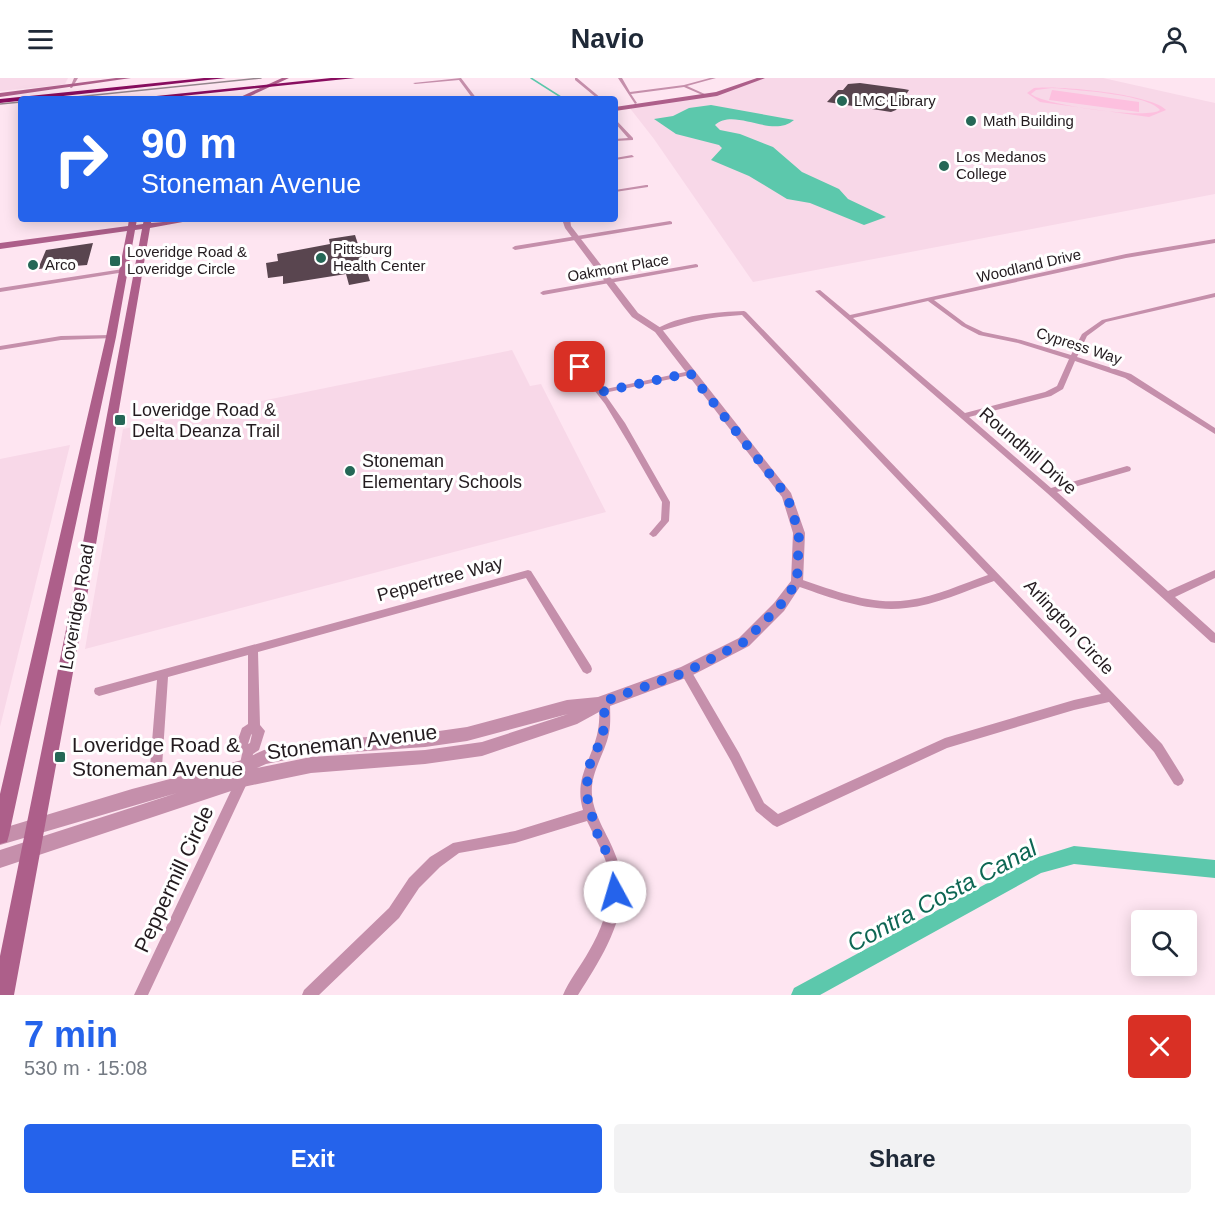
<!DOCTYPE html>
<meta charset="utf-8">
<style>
:root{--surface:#fff;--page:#f2f2f3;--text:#1f2937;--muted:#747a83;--accent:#2563eb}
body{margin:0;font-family:Helvetica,sans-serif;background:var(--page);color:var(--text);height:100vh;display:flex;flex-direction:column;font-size:22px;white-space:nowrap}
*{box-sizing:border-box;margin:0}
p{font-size:20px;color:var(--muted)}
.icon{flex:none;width:33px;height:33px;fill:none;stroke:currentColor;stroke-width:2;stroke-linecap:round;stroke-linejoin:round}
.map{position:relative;height:917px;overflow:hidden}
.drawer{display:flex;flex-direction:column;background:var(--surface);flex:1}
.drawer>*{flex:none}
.top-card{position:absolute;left:18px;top:18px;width:600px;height:126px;border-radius:6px;box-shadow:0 3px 15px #0003;background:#2563eb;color:#fff;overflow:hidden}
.controls{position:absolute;left:1131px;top:832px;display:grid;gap:12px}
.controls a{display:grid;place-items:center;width:66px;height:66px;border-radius:6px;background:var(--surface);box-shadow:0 3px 15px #0003;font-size:30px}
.pin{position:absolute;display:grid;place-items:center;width:51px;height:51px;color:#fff;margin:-26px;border-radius:12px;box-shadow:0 3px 9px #0006}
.me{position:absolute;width:66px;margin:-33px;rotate:354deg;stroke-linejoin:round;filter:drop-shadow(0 0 4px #0008)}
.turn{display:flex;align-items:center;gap:21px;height:126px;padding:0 24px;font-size:27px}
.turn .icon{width:78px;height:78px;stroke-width:2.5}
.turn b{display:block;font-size:42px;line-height:51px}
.round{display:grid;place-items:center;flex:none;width:63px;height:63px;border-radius:6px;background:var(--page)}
.head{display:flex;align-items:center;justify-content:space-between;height:102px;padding:0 24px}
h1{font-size:36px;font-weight:800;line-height:45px;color:var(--accent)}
.button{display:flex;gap:12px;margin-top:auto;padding:12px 24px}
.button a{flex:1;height:69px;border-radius:6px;background:var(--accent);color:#fff;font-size:24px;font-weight:800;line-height:69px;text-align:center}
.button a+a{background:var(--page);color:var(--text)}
header{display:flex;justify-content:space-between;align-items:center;height:78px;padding:0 24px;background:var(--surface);font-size:27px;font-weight:800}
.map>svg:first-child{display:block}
.built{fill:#f8d8e8}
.green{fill:#fdc0df;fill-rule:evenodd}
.water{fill:#5cc8ac}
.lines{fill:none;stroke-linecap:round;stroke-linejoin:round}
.stream{stroke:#5cc8ac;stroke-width:1.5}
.canal{fill:#5cc8ac;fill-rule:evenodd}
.building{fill:#59454f}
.minor{fill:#c58fab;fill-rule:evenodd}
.tertiary{fill:#c58fab;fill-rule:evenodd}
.secondary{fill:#ad5f8a;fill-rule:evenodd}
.motorway{fill:#880d5f;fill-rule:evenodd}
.tram{stroke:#94848c;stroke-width:1.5}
.route{stroke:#2563eb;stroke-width:10;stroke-dasharray:0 18}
.poi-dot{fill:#256756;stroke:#fff;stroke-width:2}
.labels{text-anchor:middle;stroke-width:6;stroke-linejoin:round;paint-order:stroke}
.far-poi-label{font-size:15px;fill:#231b1f;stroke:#fff;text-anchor:start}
.far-street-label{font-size:15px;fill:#231b1f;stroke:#fff}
.poi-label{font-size:18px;fill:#231b1f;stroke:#fff;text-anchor:start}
.street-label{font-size:18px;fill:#231b1f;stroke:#fff}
.near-street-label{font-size:21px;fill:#231b1f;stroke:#fff}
.near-poi-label{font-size:21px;fill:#231b1f;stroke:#fff;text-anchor:start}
.near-water-label{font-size:24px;font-style:italic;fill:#0d6653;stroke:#fff}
</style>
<header><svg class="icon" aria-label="menu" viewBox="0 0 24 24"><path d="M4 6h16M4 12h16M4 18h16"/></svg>Navio<svg class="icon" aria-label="person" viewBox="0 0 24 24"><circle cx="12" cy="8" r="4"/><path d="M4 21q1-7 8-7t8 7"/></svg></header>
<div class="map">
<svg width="1215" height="917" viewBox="0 0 1215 917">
<rect width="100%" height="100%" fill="#fee5f1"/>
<path class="built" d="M0 0H68L65 6 60 7 0 13Z
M762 0H1103L1215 25V116L753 204 654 61 629 29 717 16Z
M512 272 530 308 541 306 606 434 85 571 123 351Z
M70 367 0 649V381Z"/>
<path class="green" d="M1034 10C1057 7 1153 16 1166 32L1149 39 1040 24 1027 15ZM1052 10C1074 12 1148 16 1160 32 1149 42 1043 27 1031 16L1036 12Z
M1052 12 1139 24V34L1049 22Z"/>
<path class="water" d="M711 27 794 42C772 61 735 29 715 47L720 52 740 56 773 69 802 94 839 111 848 121 886 139 864 147 810 125 787 121 749 98 711 82 722 70 719 67 676 56 654 41 673 38 689 30Z"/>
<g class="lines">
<path class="stream" d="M531 0 564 21"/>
<path class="canal" d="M1074 768 1215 782V800L1074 786 1041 795 820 917H791L794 910 1032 781Z"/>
</g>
<path class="building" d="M860 5 904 11 909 12 896 32 891 34 827 24 838 12H843L848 6Z
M355 157 370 203 349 207 346 196 283 206V198L268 200 266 185 278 183 277 176 330 166 329 161Z
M93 165 87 187 38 191 46 172Z"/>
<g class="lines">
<path class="minor" d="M74 0H78L72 10H70Z
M461 0 477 21H473L459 2 415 6 413 5Z
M575 0H577L602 21H598L575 2Z
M618 0H622L630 14 684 7 710 0H716L687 8 707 17V19L684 9 631 16 637 25 635 26Z
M615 41 633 60V62L615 63V61L628 60 615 45Z
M632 77 634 79 615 82V80Z
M646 107H648V109L615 114V112Z
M670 143 672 144V146L515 172 512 170 515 168Z
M1215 161V165L1126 180 934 222 966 246 983 254 1021 262 1071 277 1082 256 1102 242 1215 215V219L1106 244 1087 258 1077 279 1131 296 1215 350V356L1125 300 1075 283 1063 311 1051 318 969 339 1051 410 1127 388 1130 389 1131 391 1130 393 1057 414 1168 513 1215 492V500L1175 519 1215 555V565L1211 564 1047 415 815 213 820 212 850 237 1126 176ZM928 223 962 248 979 257 1018 265 1069 281 1057 308 1045 314 965 335 853 240Z
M696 186 698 187V189L543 217 540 215 543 213Z
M123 191 126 193 125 194 0 214V210Z
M744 233 746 234 1162 666 1182 698 1184 702 1182 706 1178 708 1174 706 1154 674 1109 624 1074 632 947 670 777 749 773 747 756 733 731 683 682 597 681 594 682 591 686 589 690 591 739 675 764 725 778 736 945 660 1074 622 1101 616 994 503C965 513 936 527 906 530 868 535 829 519 794 507L792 504 794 501 797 500C833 512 871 528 909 522 937 518 962 506 988 497L742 237C709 239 689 244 658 254L655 252C678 237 717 234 744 233Z
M111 257 113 258V260L61 262 0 272V268L61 258Z
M564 277 582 290 601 312 690 293 694 295 690 297 604 315 625 345 670 424 669 443 656 458 653 459 649 456 661 442 662 424 629 366 605 326 591 308 577 293 562 280 561 279Z
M528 492 531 493 591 588 592 591 591 594 587 596 583 594 526 500 258 574 260 647 265 653 259 672 253 676 249 701 148 917H134L237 700 242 676 237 674 235 670 242 650 248 646V577L168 599 162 689 160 693 156 695 152 693 150 689 157 602 99 618 95 616 94 613 95 610ZM252 656 250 665 248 666 251 657Z
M605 618 609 620 610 623C610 634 611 645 609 655 605 676 590 694 592 717 594 740 610 759 617 781 635 829 603 878 578 917H563C569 902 581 888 589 873 605 846 616 812 605 781 600 768 593 756 587 743L515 765 459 775 440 789 419 810 399 840 319 917H302L304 912 389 830 409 800 430 779 453 765 515 753 583 732C574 701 590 685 597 657 600 646 599 634 600 623L601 620Z"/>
<path class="tertiary" d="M562 141H570L571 148 638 235 661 250 791 415 805 455 803 504 784 533 749 568 691 598 610 628 577 646 482 678 425 686 311 695 243 709 0 790V772L177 715 0 767V751L132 711 242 682 264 672 310 663 425 655 467 649 567 622 598 619 681 589 739 560 774 525 791 503 793 455 782 419 655 254 632 239 624 229 565 150ZM568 636 482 664 425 672 311 679 257 690 266 686 310 677 425 669 467 663Z"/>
<path class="secondary" d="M116 0H131L0 19V15Z
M282 0H289L244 21H236Z
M757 0H765L717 18 615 33V29L716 14Z
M129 141H137L136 147 143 146 144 141H152L151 145 199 141 150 150 89 507 14 917H0V878L75 507 142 151 135 152 116 259 9 757 7 764 0 766V716L106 259 127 153 0 171V165L128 148Z"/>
<path class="motorway" d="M204 0H226L0 25V21Z
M331 0H355L153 21H127Z"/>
<path class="tram" d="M56 21 261 0
M0 26 21 24"/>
</g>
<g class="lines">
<path class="route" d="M580 289 600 314 690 295 787 418 799 455 797 504 779 529 744 564 686 594 605 623 603 658 589 688 586 715 596 753 614 790 615 814"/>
</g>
<g class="poi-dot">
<circle cx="842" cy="23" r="6"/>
<circle cx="971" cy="43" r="6"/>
<circle cx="944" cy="88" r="6"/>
<circle cx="321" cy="180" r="6"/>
<rect x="109" y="177" width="12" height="12" rx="3"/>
<circle cx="33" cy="187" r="6"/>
<rect x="114" y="336" width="12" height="12" rx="3"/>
<circle cx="350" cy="393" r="6"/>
<rect x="54" y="673" width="12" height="12" rx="3"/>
</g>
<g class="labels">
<g class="far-poi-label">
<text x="854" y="28">LMC Library</text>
<text x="983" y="48">Math Building</text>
<text x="956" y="84">Los Medanos<tspan x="956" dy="17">College</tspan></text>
<text x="333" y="176">Pittsburg<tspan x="333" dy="17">Health Center</tspan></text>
<text x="127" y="179">Loveridge Road &amp;<tspan x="127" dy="17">Loveridge Circle</tspan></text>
<text x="45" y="192">Arco</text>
</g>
<g class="far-street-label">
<text transform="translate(1029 188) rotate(-13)" y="5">Woodland Drive</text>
<text transform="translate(618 190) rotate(-10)" y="5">Oakmont Place</text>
<text transform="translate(1079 268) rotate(18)" y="5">Cypress Way</text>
</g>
<g class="poi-label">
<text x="132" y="338">Loveridge Road &amp;<tspan x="132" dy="21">Delta Deanza Trail</tspan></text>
<text x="362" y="389">Stoneman<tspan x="362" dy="21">Elementary Schools</tspan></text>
</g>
<g class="street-label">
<text transform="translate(1028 373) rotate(41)" y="6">Roundhill Drive</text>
<text transform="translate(440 501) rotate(-15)" y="6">Peppertree Way</text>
<text transform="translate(77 529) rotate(-80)" y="6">Loveridge Road</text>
<text transform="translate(1069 549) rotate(47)" y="6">Arlington Circle</text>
</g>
<g class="near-street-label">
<text transform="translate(352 664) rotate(-7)" y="7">Stoneman Avenue</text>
<text transform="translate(174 801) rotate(-65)" y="7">Peppermill Circle</text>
</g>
<g class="near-poi-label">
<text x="72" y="674">Loveridge Road &amp;<tspan x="72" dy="24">Stoneman Avenue</tspan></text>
</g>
<g class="near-water-label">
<text transform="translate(942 818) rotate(-28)" y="8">Contra Costa Canal</text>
</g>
</g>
</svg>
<div class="controls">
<a><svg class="icon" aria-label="search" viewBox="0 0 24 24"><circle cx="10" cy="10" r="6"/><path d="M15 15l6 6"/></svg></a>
</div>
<div class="pin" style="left:580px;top:289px;background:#d93025"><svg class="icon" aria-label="arrive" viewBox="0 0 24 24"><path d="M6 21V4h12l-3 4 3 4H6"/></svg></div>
<svg class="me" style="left:615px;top:814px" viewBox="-20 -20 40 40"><circle r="19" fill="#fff"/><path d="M0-13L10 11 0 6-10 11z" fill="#2563eb"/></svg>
<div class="top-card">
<div class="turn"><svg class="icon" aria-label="right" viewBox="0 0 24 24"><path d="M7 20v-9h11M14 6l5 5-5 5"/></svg><div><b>90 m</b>Stoneman Avenue</div></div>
</div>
</div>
<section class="drawer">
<div class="head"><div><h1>7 min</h1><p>530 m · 15:08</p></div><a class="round" style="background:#d93025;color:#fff"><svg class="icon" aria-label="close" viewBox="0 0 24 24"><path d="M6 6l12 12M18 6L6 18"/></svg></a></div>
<div class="button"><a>Exit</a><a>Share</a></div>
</section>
